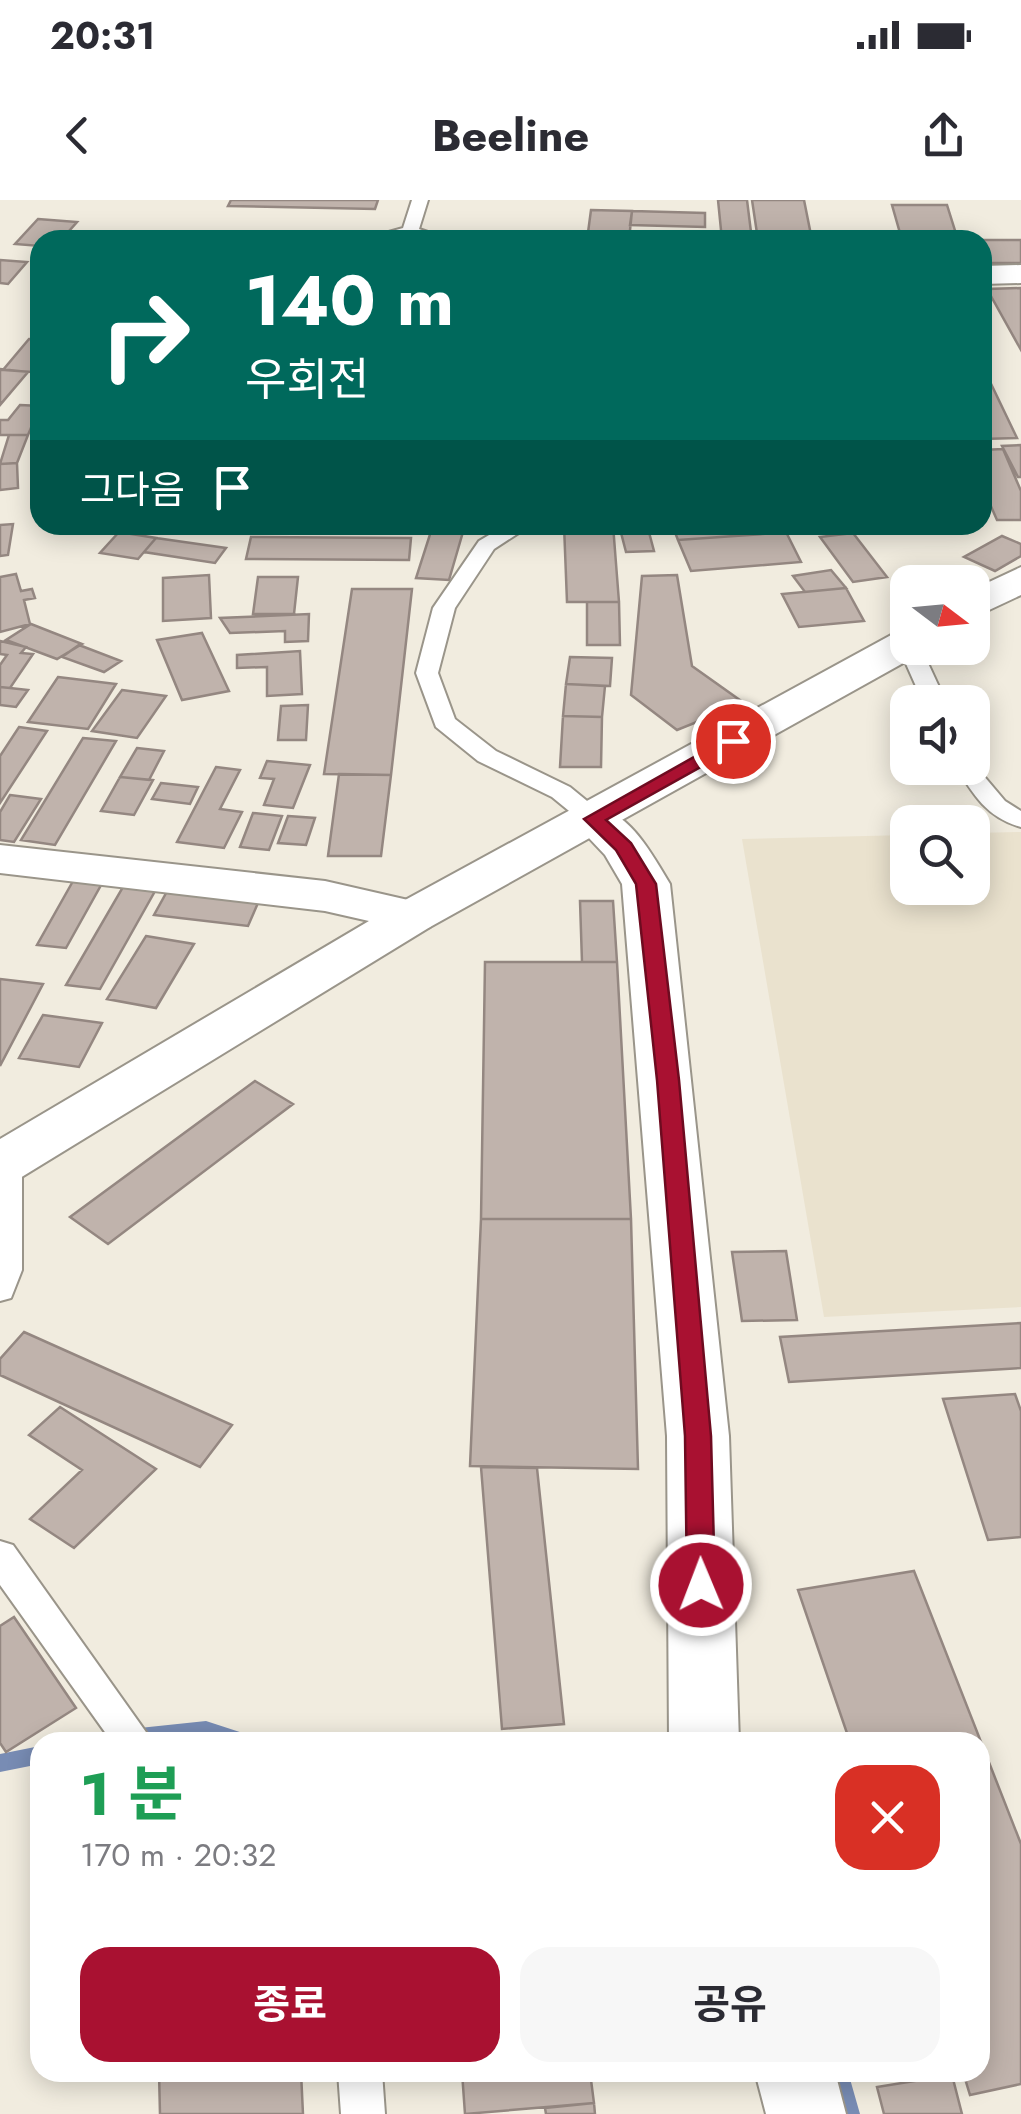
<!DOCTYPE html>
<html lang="ko">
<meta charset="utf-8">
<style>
:root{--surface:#fff;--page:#f7f7f7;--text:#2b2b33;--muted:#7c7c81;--accent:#a91131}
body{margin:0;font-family:Jost,"Noto Sans KR",sans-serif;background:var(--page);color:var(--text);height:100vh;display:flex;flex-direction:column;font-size:38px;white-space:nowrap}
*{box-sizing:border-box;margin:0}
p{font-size:32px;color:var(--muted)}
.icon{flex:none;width:55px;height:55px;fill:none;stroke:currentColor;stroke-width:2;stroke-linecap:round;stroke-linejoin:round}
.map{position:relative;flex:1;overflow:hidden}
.side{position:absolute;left:30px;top:1532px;width:960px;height:350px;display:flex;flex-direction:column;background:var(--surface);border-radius:30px;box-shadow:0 5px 25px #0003}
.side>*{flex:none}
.top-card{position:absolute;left:30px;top:30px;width:962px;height:305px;border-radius:30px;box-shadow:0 5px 25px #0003;background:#00695c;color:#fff;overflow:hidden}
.needle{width:65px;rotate:106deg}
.buttons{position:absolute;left:890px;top:365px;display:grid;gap:20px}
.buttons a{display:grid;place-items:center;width:100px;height:100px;border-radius:20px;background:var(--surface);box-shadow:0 5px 25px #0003;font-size:50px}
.pin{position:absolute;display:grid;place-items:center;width:85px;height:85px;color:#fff;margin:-42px;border:5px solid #fff;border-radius:50%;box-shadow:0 2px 10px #0007}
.me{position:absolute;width:110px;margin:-55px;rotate:359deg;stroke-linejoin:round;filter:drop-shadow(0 0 8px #0008)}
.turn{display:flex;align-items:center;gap:35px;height:210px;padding:0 50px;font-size:45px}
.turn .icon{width:130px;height:130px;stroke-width:2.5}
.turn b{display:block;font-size:70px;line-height:85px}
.then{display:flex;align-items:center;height:95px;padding:0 50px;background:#0003;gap:20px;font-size:38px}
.round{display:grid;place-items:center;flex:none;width:105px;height:105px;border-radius:30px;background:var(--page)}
.head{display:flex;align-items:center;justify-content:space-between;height:170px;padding:0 50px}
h1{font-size:60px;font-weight:700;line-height:75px;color:#1e9e55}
.primary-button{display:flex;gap:20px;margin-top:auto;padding:20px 50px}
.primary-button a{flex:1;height:115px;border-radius:30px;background:var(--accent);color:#fff;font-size:40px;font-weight:700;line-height:115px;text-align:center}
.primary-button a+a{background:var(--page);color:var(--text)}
.status{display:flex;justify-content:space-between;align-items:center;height:70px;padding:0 50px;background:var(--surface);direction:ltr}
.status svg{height:28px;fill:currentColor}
header{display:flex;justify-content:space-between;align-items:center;height:130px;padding:0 50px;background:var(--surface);font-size:45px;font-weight:700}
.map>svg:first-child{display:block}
.built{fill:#eae2ce}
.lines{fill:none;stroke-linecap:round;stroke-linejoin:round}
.stream{fill:#788cb4;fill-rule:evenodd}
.building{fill:#c0b3ac;stroke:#948781;stroke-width:2.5}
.lane-casing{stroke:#9a958a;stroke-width:4}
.street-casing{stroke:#9a958a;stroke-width:4}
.secondary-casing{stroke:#9a958a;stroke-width:4}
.lane{fill:#fff;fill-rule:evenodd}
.street{fill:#fff;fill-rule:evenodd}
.secondary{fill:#fff;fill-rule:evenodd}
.route{fill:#a91131;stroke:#6e0b20;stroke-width:2.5}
</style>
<div class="status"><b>20:31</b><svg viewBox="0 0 49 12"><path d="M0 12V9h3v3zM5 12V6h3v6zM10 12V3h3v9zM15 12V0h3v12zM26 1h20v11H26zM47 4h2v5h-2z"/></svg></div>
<header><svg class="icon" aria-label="back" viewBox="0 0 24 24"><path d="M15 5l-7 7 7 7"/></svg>Beeline<svg class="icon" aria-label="share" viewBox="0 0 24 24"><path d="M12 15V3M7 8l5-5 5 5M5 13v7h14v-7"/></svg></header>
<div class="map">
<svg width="1021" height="1914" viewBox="0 0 1021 1914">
<rect width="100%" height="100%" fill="#f1ecdf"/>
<path class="built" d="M1021 632V1107L824 1117 742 639 907 635 908 688H972L973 633Z"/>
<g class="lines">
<path class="stream" d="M206 1521 252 1536 255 1542H218L206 1539 170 1542H82L85 1536 92 1533Z
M40 1546V1564L0 1572V1554Z
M826 1872H848L860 1914H838Z"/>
</g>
<path class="building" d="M231 0H378L375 9 228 6Z
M718 0H747L752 40H722Z
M752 0H804L812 40H758Z
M892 5H947L958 40H972H902Z
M591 10 632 11 629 40H587Z
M632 11 705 13V27L630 25Z
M38 19 77 22 61 40H40V46L15 44Z
M982 40H1021V63H982Z
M0 60 27 62 8 84 0 83Z
M1021 88V150L987 89Z
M29 139 40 140V163L32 172 3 170Z
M982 165 1017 238 982 239Z
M0 169 28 172 0 205Z
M20 205 40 206 28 235H0V220H8Z
M9 235H28L17 263 0 264Z
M1021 245V277H1018L1002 246Z
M1003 249 1021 291V320H997L982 286V250Z
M17 263 18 288 0 290V264Z
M13 324 8 355 0 356V325Z
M433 325H465L449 380 416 378Z
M564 325H613L619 402H567Z
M619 325H647L654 351 626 352Z
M672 325H891L678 340Z
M119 332 156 338 138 359 100 353Z
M786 332 801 362 691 371 678 340Z
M853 333 887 377 853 382 820 337Z
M1002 336 1021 344V356L995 371 964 357Z
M251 337 411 338 409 360 246 359Z
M156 338 226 348 215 363 144 352Z
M831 370 846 388 805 392 793 376Z
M16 374 21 391 32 389 35 398 24 400 30 424 0 432V377Z
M209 375 211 418 163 421V378Z
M677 375 692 466 744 503 677 530 631 495 642 376Z
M258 377H298L294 414H253Z
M846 388 864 421 799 427 782 394Z
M352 389H412L391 575 324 574Z
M587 402H619L620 445H587Z
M309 414 308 441 285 442V431L230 433 220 418Z
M31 424 82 444 57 459 6 440Z
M202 433 229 491 182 500 157 440Z
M0 441 26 447 21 453 33 454 10 488 0 487V465L7 455 0 454Z
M79 445 121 461 104 472 62 457Z
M300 451 302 494 267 496V467L237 468V455Z
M570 457 612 458 610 486 566 484Z
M58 477 116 484 88 529 28 522Z
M566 484 605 486 602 517 563 516Z
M0 487 10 488 28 490 16 507 0 505Z
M122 490 166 496 137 538 92 531Z
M308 505 306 540H278L281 506Z
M563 516 602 517 601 567H560Z
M19 527 47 531 0 603V556Z
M83 538 116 541 55 645 21 640Z
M137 548 164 551 149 580 120 577Z
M267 561 310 565 293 608 264 605 274 579 260 578Z
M216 567 240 570 220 609 242 612 224 648 177 642Z
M339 574 391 575 381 656H328Z
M120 577 153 580 134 615 101 611Z
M161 583 198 587 190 604 152 599Z
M10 595 41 599 14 642 0 640V612Z
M253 613 282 616 269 650 240 647Z
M288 616 315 618 306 645 278 643Z
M77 674 105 678 66 748 37 745Z
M127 680 159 684 100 789 66 785Z
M170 686 261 696 248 726 154 715Z
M580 701H613L617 762H582Z
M146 736 194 744 156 808 107 799Z
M485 762H617L631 1019H481Z
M0 779 43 784 0 866Z
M43 815 102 823 79 867 19 858Z
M255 881 293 904 108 1044 70 1017Z
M481 1019H631L638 1269 470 1266Z
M786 1051 797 1120 742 1121 732 1052Z
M1021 1123V1168L789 1182 780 1137Z
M24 1132 232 1225 200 1267 0 1175V1159Z
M1015 1194 1021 1211V1337L988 1340 943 1199Z
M60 1207 156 1269 74 1348 30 1319 82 1270 29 1235Z
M481 1267 537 1268 564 1524 502 1529Z
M914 1371 1021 1644V1884L970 1895 963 1872H980V1542H850L798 1390Z
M14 1417 76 1508 6 1552 0 1543V1426Z
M159 1872H301L303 1914H160Z
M462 1872H590L594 1903 465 1914Z
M952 1875 962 1914H884L877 1887Z
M594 1903 595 1914H546L545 1908Z"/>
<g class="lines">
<defs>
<path id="lane" d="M412 0H428L419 29 451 40H360L403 28Z
M506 325H531L494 349 455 408 438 473 455 519 496 551 570 587 603 614 607 619 603 624H585L552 597 478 561 436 527 416 473 433 408 479 341Z
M908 442V448H921L946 502H923L899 448Z
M972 562 1005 601 1021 611V627C988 618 974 596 957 568H972Z
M7 950 18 953 22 961V1070L11 1098 0 1101V952Z
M0 1341 13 1345 153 1542H112L0 1385Z
M338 1872H382L385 1914H341Z"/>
<path id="street" d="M1021 65V83L982 84V66Z
M594 605C632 615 651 653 670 684L729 1236 739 1542H669L667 1236 622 684 605 655 571 619 578 609Z
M0 645 325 681 430 705 437 716 430 727 413 731 325 711 0 673Z
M755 1872H835L846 1914H766Z"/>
<path id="secondary" d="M1021 367V395L972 418V390Z
M908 431V448H925L923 452 430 727 20 978 0 984V939L396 705 893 434Z"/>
</defs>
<use href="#lane" class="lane-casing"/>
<use href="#street" class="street-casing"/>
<use href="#secondary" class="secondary-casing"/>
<use href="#lane" class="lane"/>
<use href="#street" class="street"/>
<use href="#secondary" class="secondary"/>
</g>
<path class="route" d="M733 535 742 541 740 545 606 620 631 643 656 684 679 880 711 1236 715 1385 710 1394H691L687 1385 685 1236 657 880 636 684 616 650 584 619Z"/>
</svg>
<div class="buttons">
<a><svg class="needle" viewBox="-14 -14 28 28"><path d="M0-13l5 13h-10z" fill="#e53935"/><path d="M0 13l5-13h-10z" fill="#7c7c81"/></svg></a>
<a><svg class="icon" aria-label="sound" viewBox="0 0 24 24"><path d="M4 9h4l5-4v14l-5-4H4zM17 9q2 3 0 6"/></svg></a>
<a><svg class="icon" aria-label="search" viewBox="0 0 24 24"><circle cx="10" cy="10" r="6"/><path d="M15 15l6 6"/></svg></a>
</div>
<div class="pin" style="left:733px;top:541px;background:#d93025"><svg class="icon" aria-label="arrive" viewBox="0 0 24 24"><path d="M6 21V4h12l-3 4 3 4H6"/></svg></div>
<svg class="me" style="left:701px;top:1385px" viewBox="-20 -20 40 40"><circle r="17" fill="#a91131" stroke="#fff" stroke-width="3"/><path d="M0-11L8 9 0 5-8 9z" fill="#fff"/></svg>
<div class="top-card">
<div class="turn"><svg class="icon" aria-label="right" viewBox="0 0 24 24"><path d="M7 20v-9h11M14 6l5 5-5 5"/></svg><div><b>140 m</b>우회전</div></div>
<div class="then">그다음<svg class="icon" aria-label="arrive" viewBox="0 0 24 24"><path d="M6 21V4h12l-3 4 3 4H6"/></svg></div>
</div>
<section class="side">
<div class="head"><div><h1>1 분</h1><p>170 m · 20:32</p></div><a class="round" style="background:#d93025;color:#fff"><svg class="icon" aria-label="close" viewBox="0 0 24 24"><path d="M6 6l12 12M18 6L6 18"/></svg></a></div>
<div class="primary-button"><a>종료</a><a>공유</a></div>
</section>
</div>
